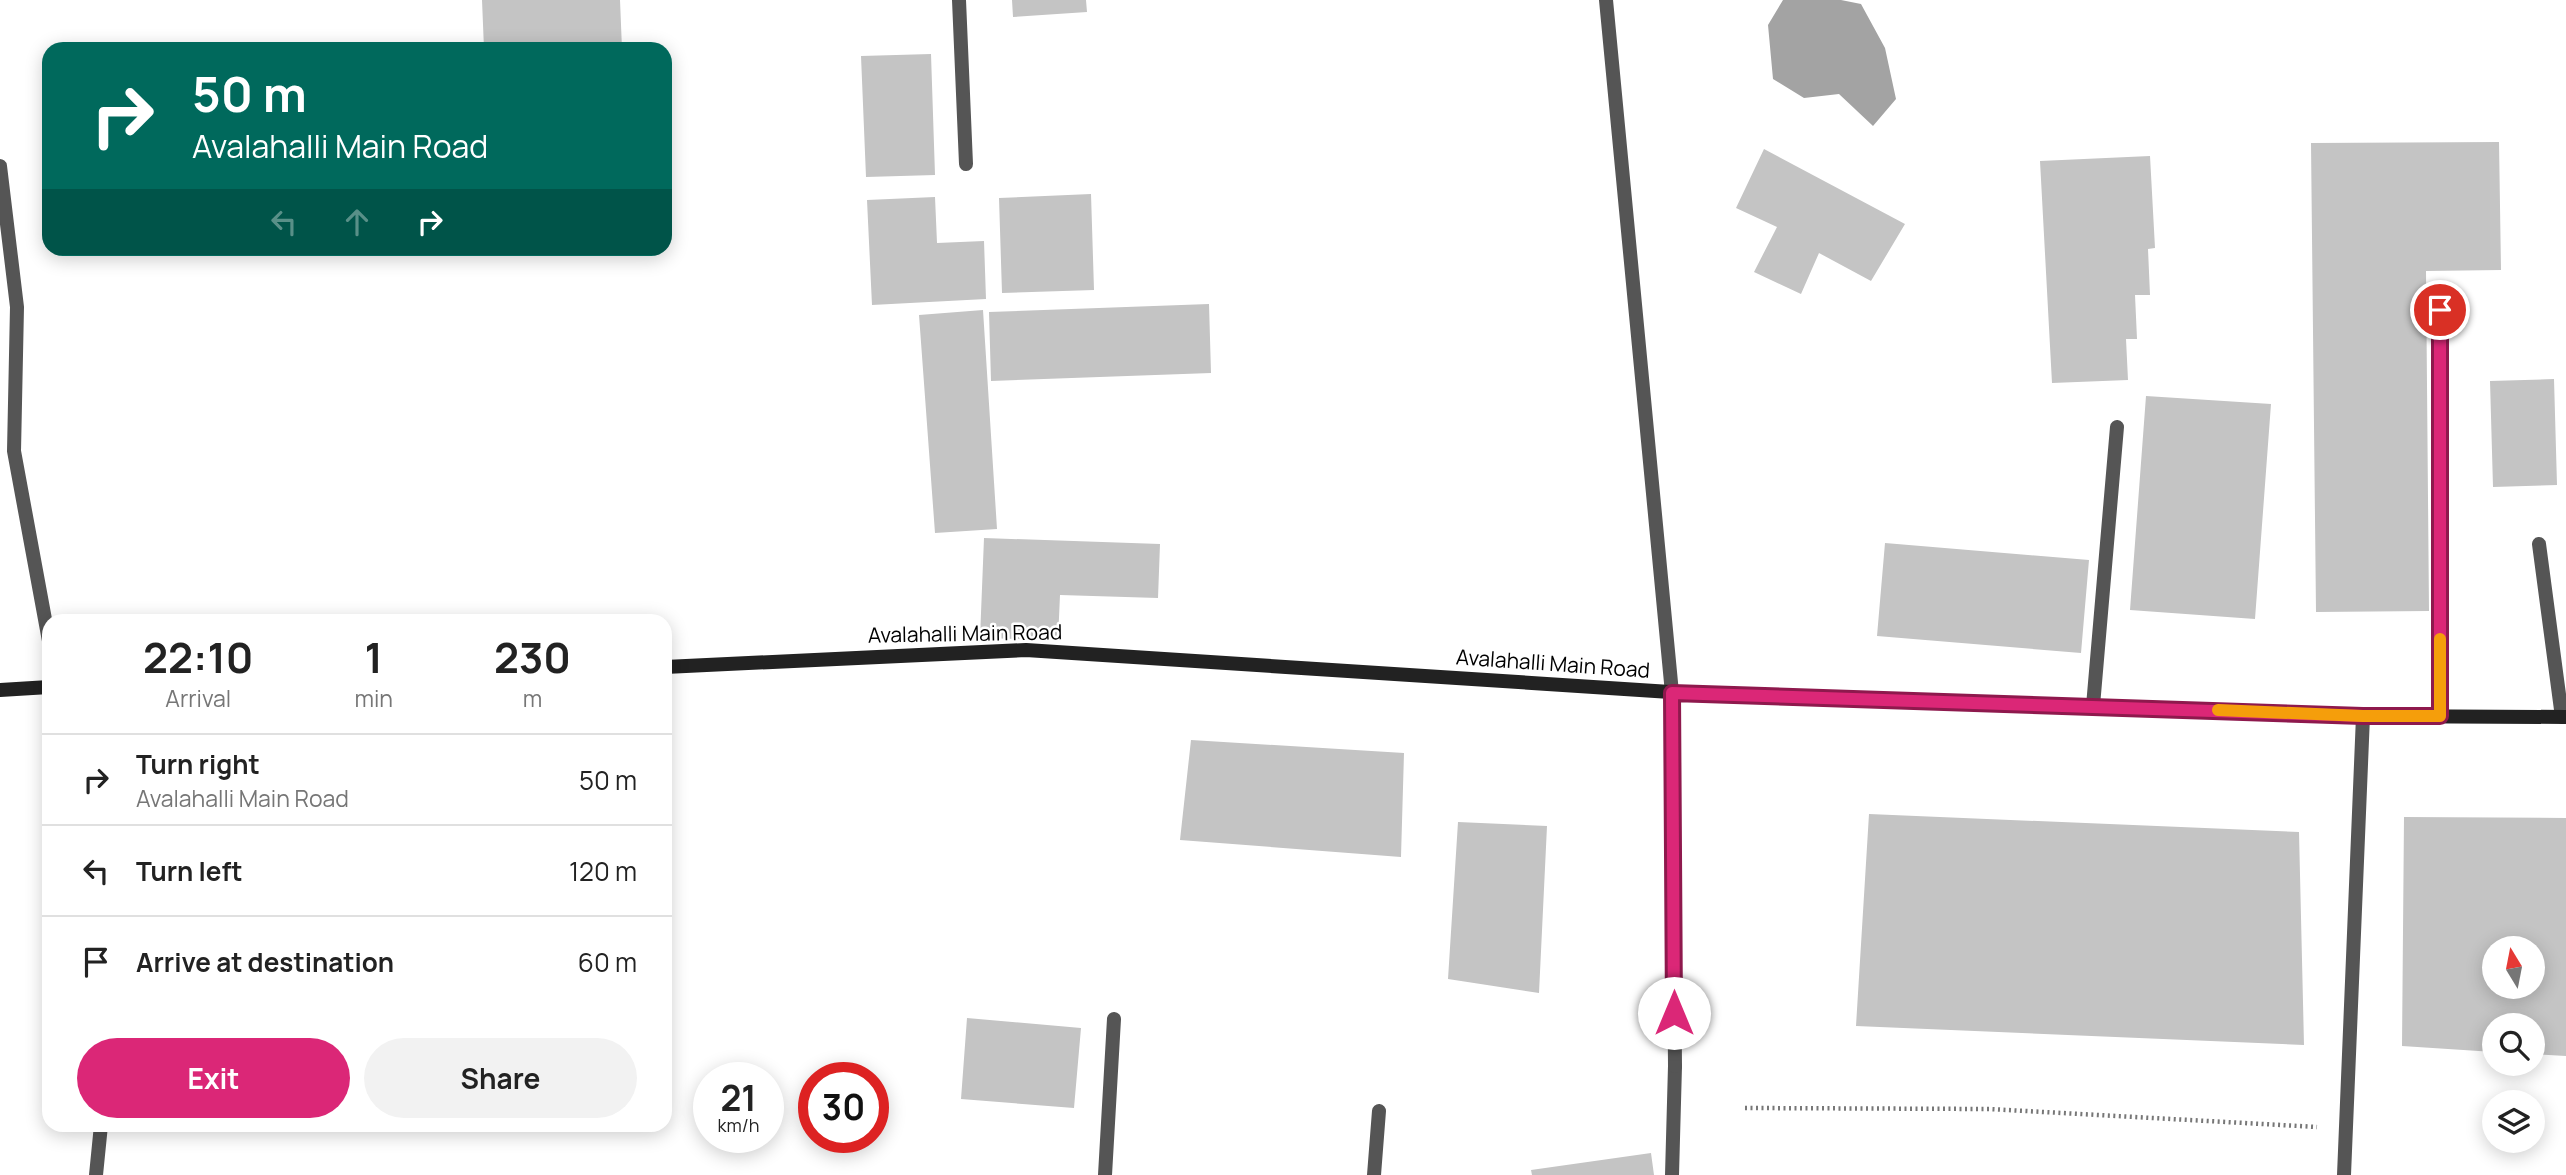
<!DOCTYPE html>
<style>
:root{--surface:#fff;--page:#f2f2f2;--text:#222;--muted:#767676;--line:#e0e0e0;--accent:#db2777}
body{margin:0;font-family:Manrope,sans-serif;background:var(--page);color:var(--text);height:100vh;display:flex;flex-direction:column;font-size:26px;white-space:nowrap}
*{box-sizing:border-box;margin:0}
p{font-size:23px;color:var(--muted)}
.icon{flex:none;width:38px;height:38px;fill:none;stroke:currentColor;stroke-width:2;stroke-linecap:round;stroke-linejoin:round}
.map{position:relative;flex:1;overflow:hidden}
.panel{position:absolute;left:42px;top:614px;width:630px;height:518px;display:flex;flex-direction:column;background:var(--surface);border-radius:21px;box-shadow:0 4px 18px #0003}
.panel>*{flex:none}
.guide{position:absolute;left:42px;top:42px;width:630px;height:214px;border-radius:21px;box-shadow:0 4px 18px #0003;background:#00695c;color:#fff;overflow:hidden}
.needle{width:46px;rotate:350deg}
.buttons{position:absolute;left:2482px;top:936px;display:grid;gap:14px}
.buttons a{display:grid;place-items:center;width:63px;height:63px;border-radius:50%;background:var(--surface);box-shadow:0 4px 18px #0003;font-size:35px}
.speed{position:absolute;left:693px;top:1062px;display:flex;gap:14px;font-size:35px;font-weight:700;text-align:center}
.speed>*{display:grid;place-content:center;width:91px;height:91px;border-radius:50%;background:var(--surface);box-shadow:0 4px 18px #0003;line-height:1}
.speed small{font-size:18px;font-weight:400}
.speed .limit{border:10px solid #d22;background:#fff;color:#111}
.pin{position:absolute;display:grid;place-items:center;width:60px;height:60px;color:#fff;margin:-30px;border:4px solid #fff;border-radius:50%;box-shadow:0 2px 7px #0007}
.me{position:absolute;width:77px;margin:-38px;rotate:0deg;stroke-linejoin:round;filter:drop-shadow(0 0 5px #0008)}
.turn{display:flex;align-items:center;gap:24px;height:147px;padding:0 35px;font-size:32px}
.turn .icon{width:91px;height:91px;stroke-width:2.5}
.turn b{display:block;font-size:49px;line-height:60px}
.lanes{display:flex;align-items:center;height:66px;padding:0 35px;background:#0003;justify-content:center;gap:35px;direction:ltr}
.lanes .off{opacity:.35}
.eta{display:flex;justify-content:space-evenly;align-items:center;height:119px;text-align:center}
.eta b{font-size:42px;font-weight:700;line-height:49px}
.action{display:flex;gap:14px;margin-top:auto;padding:14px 35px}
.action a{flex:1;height:80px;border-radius:42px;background:var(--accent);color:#fff;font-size:28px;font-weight:700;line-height:80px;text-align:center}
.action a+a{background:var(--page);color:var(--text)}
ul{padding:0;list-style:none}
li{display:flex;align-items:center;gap:21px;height:91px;padding:0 35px;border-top:2px solid var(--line)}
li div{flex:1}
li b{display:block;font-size:26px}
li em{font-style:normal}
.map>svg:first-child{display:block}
.water{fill:#a3a3a3}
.building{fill:#c4c4c4;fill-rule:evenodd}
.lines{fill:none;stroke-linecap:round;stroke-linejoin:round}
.path{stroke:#777;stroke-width:4.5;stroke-dasharray:2 3.5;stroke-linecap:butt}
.lane{stroke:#555;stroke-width:14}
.street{stroke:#555;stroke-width:14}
.secondary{stroke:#222;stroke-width:14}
.route-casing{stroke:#8e194d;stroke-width:18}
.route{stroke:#db2777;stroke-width:12}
.slow{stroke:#f59e0b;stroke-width:12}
.labels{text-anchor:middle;stroke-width:5;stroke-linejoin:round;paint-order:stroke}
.street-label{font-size:21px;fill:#000;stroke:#fff}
</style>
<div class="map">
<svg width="2566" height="1175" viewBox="0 0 2566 1175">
<rect width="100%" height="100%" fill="#fff"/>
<path class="water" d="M1783 0H1841L1861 4 1885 48 1896 99 1873 126 1839 94 1804 98 1773 79 1768 25Z"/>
<path class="building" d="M482 0H620L622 49H484Z
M1012 0H1086L1087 12 1013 17Z
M931 54 935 175 866 177 861 56Z
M2499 142 2501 270 2426 271 2429 611 2316 612 2311 143Z
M1764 149 1905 224 1871 281 1819 253 1801 294 1754 272 1777 227 1736 208Z
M2150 156 2155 248 2148 249 2150 295H2135L2137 339H2126L2128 380 2052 383 2040 161Z
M1091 194 1094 290 1002 293 999 198Z
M935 197 937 243 984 241 986 299 872 305 867 200Z
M1209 304 1211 373 991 381 989 312Z
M983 310 997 529 935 533 919 315Z
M2554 379 2557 485 2493 487 2490 381Z
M2146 396 2271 404 2255 619 2130 610Z
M984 538 1160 544 1158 598 1060 595 1058 640 980 638Z
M1885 543 2089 560 2081 653 1877 636Z
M1191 740 1404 753 1401 857 1180 840Z
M1869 814 2299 832 2304 1045 1856 1026Z
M2404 817 2566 818V1056L2532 1054V1026H2494V1052L2402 1046ZM2494 948H2532V987H2494Z
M1458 822 1547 826 1539 993 1448 979Z
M967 1018 1081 1028 1074 1108 961 1099Z
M1651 1153 1654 1175H1532L1531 1170Z"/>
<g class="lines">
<path class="path" d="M1745 1108 1989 1109 2317 1127"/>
<path class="lane" d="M959 0 966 164
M1606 0 1672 693
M0 166 17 307 14 451 49 641
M2539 544 2562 717
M2093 706 2117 427
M2440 716V310
M1374 1175 1379 1111
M1672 1175 1675 1066"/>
<path class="street" d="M1672 693 1675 1066
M96 1175 101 1125
M1105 1175 1114 1019
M2344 1175 2363 716"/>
<path class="secondary" d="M665 667 1026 650 1732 696 2363 716 2566 717
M0 690 49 687"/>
</g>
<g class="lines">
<defs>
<path id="route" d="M1674 1013 1672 693 2363 716H2440V310"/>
</defs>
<use href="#route" class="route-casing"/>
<use href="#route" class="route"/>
<path class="slow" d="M2218 710 2363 716H2440V639"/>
</g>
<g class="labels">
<g class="street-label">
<text transform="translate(965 634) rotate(-1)" y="7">Avalahalli Main Road</text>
<text transform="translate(1553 664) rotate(4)" y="7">Avalahalli Main Road</text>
</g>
</g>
</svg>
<div class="buttons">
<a><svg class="needle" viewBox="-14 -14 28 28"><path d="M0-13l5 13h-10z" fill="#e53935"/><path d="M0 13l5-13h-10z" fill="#767676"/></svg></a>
<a><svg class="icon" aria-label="search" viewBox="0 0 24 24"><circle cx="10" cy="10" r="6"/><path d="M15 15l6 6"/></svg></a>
<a><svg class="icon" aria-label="layers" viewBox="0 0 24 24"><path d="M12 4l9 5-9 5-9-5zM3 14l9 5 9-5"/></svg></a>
</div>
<div class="speed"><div>21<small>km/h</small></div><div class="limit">30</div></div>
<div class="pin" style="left:2440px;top:310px;background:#d93025"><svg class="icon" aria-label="arrive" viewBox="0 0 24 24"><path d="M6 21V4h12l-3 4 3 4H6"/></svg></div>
<svg class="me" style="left:1674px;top:1013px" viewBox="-20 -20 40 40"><circle r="19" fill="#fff"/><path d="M0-13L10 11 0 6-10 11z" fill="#db2777"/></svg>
<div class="guide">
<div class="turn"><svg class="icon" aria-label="right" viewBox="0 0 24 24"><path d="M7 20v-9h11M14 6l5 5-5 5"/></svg><div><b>50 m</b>Avalahalli Main Road</div></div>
<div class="lanes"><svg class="icon off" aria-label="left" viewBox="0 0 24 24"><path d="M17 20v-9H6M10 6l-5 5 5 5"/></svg><svg class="icon off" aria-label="ahead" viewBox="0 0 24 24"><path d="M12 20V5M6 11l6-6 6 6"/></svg><svg class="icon" aria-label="right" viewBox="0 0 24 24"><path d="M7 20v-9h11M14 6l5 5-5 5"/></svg></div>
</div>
<section class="panel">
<div class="eta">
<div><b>22:10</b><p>Arrival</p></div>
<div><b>1</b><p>min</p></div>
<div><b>230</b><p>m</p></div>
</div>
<ul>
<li><svg class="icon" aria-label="right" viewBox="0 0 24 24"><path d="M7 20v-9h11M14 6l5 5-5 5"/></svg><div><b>Turn right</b><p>Avalahalli Main Road</p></div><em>50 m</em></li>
<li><svg class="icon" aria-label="left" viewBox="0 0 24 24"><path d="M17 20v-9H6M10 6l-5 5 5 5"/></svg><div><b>Turn left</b></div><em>120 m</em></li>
<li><svg class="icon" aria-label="arrive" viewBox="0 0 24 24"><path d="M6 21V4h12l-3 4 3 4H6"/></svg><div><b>Arrive at destination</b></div><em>60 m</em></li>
</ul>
<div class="action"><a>Exit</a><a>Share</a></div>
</section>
</div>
